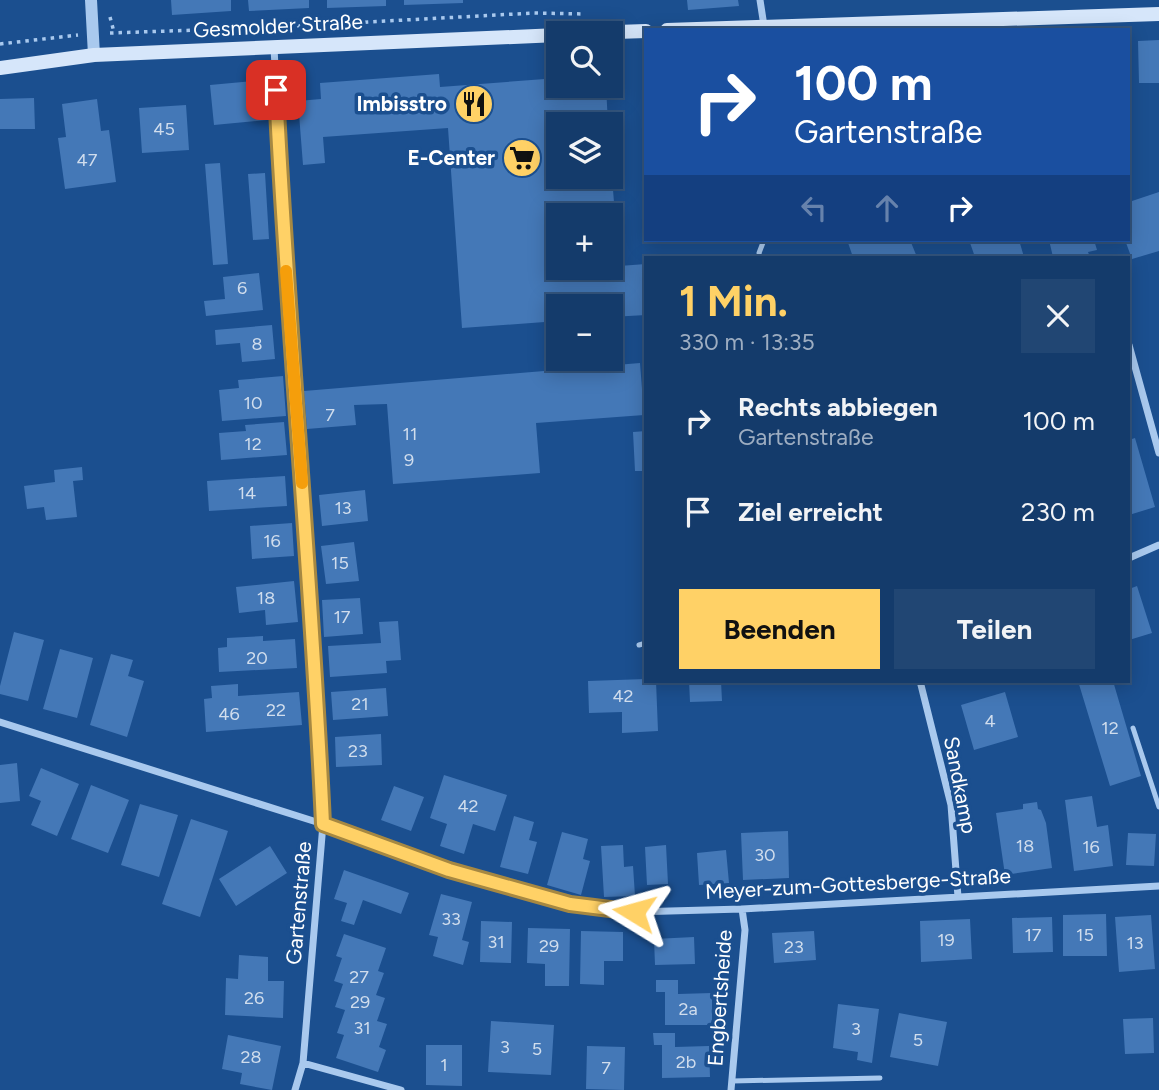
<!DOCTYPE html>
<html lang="de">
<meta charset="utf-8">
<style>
:root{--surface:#143b6b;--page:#214673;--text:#f1f3f6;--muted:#9dadc1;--line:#33557e;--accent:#ffd166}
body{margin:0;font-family:Figtree,sans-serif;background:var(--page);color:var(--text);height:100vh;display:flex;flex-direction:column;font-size:26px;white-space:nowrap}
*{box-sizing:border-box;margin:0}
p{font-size:23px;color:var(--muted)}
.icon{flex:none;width:38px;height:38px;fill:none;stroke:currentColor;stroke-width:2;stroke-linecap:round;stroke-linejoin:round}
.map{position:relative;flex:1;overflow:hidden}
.side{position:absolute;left:644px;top:256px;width:486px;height:427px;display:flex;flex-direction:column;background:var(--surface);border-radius:0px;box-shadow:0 4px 18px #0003,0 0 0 2px var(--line)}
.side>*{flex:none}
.hud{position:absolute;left:644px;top:28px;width:486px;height:214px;border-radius:0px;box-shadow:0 4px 18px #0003,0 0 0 2px var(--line);background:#1a4fa0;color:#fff;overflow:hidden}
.controls{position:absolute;left:546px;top:21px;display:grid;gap:14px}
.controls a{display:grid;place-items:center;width:77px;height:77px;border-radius:0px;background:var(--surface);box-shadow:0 4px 18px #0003,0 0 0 2px var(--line);font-size:35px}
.pin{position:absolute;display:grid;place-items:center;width:60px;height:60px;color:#fff;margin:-30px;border-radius:14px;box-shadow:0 4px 10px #0006}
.me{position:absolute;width:77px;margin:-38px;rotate:278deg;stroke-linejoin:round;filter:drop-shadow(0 0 5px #0008)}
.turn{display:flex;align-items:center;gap:24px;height:147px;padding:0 35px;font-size:32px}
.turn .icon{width:91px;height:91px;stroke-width:2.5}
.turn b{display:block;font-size:49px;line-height:60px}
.lanes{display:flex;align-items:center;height:66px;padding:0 35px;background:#0003;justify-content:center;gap:35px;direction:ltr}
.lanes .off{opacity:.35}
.round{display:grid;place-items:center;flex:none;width:74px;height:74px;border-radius:0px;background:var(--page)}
.summary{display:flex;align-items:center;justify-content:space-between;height:119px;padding:0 35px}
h1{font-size:42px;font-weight:700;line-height:52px;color:var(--accent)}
.action{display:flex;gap:14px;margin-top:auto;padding:14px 35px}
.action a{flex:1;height:80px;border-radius:0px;background:var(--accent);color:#111;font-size:28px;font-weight:700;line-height:80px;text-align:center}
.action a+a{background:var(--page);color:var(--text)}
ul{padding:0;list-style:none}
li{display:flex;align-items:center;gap:21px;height:91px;padding:0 35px}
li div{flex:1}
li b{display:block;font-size:26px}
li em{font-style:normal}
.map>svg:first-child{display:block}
.building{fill:#4478b7;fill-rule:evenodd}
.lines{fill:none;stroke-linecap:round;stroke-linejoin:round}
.path{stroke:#a9c9ee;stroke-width:3.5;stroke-dasharray:3.5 5;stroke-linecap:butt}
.service{stroke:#a9c9ee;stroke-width:5}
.minor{stroke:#a9c9ee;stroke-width:7}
.tertiary{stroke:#a9c9ee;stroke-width:12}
.secondary{stroke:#d6e6fa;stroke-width:14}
.route-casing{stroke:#a68842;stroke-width:18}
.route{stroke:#ffd166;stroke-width:12}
.slow{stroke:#f59e0b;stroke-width:12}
.labels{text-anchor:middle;stroke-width:7;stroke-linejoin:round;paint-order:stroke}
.number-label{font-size:18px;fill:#d0dded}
.street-label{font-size:21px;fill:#fff;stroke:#1b4f8f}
.poi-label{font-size:21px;font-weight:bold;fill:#fff;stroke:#1b4f8f;text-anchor:end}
</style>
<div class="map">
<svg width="1159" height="1090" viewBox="0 0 1159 1090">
<rect width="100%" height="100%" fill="#1b4f8f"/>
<path class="building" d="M171 0H231V11L172 15Z
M248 0H309V8L249 11Z
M327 0H386V6L327 8Z
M404 0H463V3L404 5Z
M687 0H738L739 6 688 10Z
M1159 40V83H1139L1138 41Z
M439 74 440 87 558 78V86H606L608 124H558V177H612L619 266 646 264V315L611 317V306H558V321L462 328 448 128 323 137 325 163 303 165 298 101 321 99 320 83ZM558 215H611V268H558Z
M263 80 267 120 214 125 210 85Z
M34 98 35 129H0V99Z
M97 99 101 131 109 130 116 182 65 189 58 138 66 137 62 104Z
M186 105 189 150 142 153 139 108Z
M220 163 228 264 213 265 205 164Z
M265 173 269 239 253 240 248 174Z
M1159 192V251L1132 259 1125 240H1129V202Z
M847 240H910L917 257H853Z
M969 240H1019L1024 257H975Z
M1049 240H1094L1097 250 1088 252 1090 257H1053Z
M259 273 263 310 206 316 204 301 225 299 223 277Z
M272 325 275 359 242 362 240 343 216 345 215 330Z
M640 363 644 415 536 423 540 473 393 484 387 404 354 405 356 425 307 429 304 391Z
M283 376 286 416 222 421 219 390 239 388 238 380Z
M284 422 287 455 221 460 219 433 246 431 245 425Z
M646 431V471H635L633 432Z
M1135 438 1155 507 1129 515V440Z
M82 467 83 480 73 481 77 517 46 520 44 507 27 509 24 486 55 482 54 470Z
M285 476 287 506 209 511 207 481Z
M365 490 368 521 322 526 319 495Z
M292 523 294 556 252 559 250 526Z
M354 542 359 581 326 584 321 546Z
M294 581 298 622 266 625 265 610 239 613 236 587Z
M1137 586 1152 633 1129 640V589Z
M360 598 363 634 324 637 322 600Z
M398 621 401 660 386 661 387 673 330 677 328 646 381 643 379 622Z
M14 632 44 640 28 701 0 694V686Z
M263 636V641L295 639 297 668 219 672 218 648 227 647V638Z
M60 649 93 658 77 718 43 709Z
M111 654 133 660 128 676 144 681 127 737 90 725Z
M646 679 656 681 658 731 622 733V712L589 713 588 681Z
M689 681H721L722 701 690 702Z
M1078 681H1113L1141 776 1110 786Z
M238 684V696L299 692 302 725 206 732 204 699 212 698 211 686Z
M386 688 388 716 333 720 331 692Z
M1005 692 1018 737 974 750 961 705Z
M381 734 382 765 336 767 335 737Z
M17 763 20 801 0 803V765Z
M41 768 79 784 57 836 31 825 41 801 29 796Z
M444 775 507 795 495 831 473 824 464 854 440 846 447 824 430 818Z
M91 785 129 800 108 853 71 839Z
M394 786 424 797 411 831 381 820Z
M1092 796 1097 827 1108 825 1113 866 1074 871 1065 800Z
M1037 802 1038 809 1041 810 1046 823 1052 868 1005 875 996 813 1023 809V804Z
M140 804 178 815 159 877 121 865Z
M514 816 534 822 529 840 537 842 528 874 500 867Z
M191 819 228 831 200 917 162 904Z
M788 831 789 878 743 880 741 833Z
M562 832 588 839 583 859 590 861 581 895 547 885Z
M1128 833 1156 834 1154 866 1126 865Z
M623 845 624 867 633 866 635 896 604 897 601 846Z
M666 845 668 884 647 885 645 847Z
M270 846 287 873 236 906 219 879Z
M726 850 729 883 699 885 697 853Z
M344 870 409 893 401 914 363 900 354 925 341 921 347 903 334 899Z
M441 894 472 902 462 940 469 942 463 965 433 956 438 937 429 935Z
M1106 914 1107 956H1063V915Z
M1151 915 1155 969 1119 972 1115 917Z
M1052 917 1053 952 1013 953 1012 918Z
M970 919 972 959 921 962 920 921Z
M481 921 512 922 511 963 480 962Z
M528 928 570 929 569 986H545V964L527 963Z
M581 931 623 932V961H604V985L580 984Z
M814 931 816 960 774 963 772 933Z
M344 934 386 948 378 971 384 973 376 995 385 998 377 1021 387 1024 379 1047 386 1050 378 1072 336 1058 344 1035 337 1033 345 1010 335 1007 343 984 334 981 342 958 336 956Z
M694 937 695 964 655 965 654 939Z
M239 955 268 957V981H284L283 1018 225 1015 226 978 238 979Z
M656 980H678V994L712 993V1025H665V992H656Z
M838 1004 879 1009 872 1063 857 1060 858 1052 833 1048Z
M899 1013 947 1022 938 1066 890 1057Z
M1153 1018 1154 1053 1125 1054 1123 1019Z
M491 1021 554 1025 551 1075 488 1072Z
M653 1033H675V1047L709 1046 710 1077 662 1078V1045H654Z
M228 1035 281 1046 272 1090 240 1084 242 1073 222 1069Z
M426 1045H462V1086L426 1085Z
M587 1046 625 1047 624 1090 586 1089Z"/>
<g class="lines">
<path class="path" d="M110 17 114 32
M110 33 257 28 534 13 585 14
M0 44 78 35"/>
<path class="service" d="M760 257 759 253 764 240
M639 645 646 643
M1133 728 1159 807
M732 1081 880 1078"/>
<path class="minor" d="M760 0 764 26
M274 48 290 343 316 663 323 824 303 1063 295 1090
M1129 345 1159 453
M1129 558 1159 545
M920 681 951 805 958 897
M0 722 323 824 448 870 570 904 634 912 742 909 1159 886
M303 1063 401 1090
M731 1090 745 930 742 909"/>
<path class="tertiary" d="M91 0 94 55"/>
<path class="secondary" d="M667 30 1159 14
M587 33 646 31
M0 68 94 55 558 35"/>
</g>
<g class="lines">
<defs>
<path id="route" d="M276 90C288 335 312 579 323 824L449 870 570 904 634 912"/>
</defs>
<use href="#route" class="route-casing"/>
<use href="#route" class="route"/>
<path class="slow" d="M286 271 302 483"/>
</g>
<defs>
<symbol id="restaurant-disc" viewBox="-11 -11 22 22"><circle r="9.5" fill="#ffd166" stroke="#1b4f8f"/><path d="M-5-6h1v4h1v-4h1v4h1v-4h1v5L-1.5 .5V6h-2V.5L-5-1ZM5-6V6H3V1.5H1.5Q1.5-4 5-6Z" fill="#111"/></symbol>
<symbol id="supermarket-disc" viewBox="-11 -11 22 22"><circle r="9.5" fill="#ffd166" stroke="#1b4f8f"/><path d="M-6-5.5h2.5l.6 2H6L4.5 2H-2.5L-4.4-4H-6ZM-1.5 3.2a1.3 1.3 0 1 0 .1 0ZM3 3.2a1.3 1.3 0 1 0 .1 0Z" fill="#111"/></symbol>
</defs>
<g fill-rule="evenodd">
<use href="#restaurant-disc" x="452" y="82" width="44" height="44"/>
<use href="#supermarket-disc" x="500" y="136" width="44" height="44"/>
</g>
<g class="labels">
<g class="number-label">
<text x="164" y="135">45</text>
<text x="87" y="166">47</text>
<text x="242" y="294">6</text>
<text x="257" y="350">8</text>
<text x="253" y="409">10</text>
<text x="330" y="421">7</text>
<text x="410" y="440">11</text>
<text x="253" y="450">12</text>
<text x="409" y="466">9</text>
<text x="247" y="499">14</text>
<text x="343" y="514">13</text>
<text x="272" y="547">16</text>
<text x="340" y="569">15</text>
<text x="266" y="604">18</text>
<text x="342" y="623">17</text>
<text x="257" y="664">20</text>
<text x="623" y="702">42</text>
<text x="360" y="710">21</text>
<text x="276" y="716">22</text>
<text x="229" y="720">46</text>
<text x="990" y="727">4</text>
<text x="1110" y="734">12</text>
<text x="358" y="757">23</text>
<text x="468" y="812">42</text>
<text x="1025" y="852">18</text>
<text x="1091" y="853">16</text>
<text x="765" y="861">30</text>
<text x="451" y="925">33</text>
<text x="1033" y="941">17</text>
<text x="1085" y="941">15</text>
<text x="946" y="946">19</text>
<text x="496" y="948">31</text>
<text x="1135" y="949">13</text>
<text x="549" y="952">29</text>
<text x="794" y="953">23</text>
<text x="359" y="983">27</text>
<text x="254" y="1004">26</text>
<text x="360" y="1008">29</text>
<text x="688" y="1015">2a</text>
<text x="362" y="1034">31</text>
<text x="856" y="1035">3</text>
<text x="918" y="1046">5</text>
<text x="505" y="1053">3</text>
<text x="537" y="1055">5</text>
<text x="251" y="1063">28</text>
<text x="686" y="1068">2b</text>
<text x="444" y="1071">1</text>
<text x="606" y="1074">7</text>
</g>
<g class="street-label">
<text transform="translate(278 26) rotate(-3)" y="7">Gesmolder Straße</text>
<text transform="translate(960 785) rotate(79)" y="7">Sandkamp</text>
<text transform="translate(858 884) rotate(-3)" y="7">Meyer-zum-Gottesberge-Straße</text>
<text transform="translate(299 903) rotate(-85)" y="7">Gartenstraße</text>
<text transform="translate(720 998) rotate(-86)" y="7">Engbertsheide</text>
</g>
<g class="poi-label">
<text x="447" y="111">Imbisstro</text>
<text x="495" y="165">E-Center</text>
</g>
</g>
</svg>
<div class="controls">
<a><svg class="icon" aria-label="search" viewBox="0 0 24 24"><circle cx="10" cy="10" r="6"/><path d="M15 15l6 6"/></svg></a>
<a><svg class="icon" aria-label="layers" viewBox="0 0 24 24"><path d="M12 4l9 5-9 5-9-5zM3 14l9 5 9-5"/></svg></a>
<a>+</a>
<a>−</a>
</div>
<div class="pin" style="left:276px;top:90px;background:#d93025"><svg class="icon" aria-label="arrive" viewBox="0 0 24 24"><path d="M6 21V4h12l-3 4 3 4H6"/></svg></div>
<svg class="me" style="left:634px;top:912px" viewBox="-20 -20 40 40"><path d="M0-17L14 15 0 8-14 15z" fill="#ffd166" stroke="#fff" stroke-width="4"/></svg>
<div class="hud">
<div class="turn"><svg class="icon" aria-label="right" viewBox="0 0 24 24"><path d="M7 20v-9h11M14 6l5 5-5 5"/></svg><div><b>100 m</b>Gartenstraße</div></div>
<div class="lanes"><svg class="icon off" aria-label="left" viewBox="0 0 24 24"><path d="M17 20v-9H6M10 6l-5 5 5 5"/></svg><svg class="icon off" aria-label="ahead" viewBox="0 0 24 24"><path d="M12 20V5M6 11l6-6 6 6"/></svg><svg class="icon" aria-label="right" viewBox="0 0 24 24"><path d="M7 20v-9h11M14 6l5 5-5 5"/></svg></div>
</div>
<section class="side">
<div class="summary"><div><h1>1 Min.</h1><p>330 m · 13:35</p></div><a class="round"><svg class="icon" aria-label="close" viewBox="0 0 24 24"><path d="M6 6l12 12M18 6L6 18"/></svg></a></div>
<ul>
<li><svg class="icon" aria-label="right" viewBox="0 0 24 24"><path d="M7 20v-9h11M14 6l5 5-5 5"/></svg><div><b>Rechts abbiegen</b><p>Gartenstraße</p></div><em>100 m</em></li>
<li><svg class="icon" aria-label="arrive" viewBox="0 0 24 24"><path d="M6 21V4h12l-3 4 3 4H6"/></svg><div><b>Ziel erreicht</b></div><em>230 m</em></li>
</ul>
<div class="action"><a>Beenden</a><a>Teilen</a></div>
</section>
</div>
